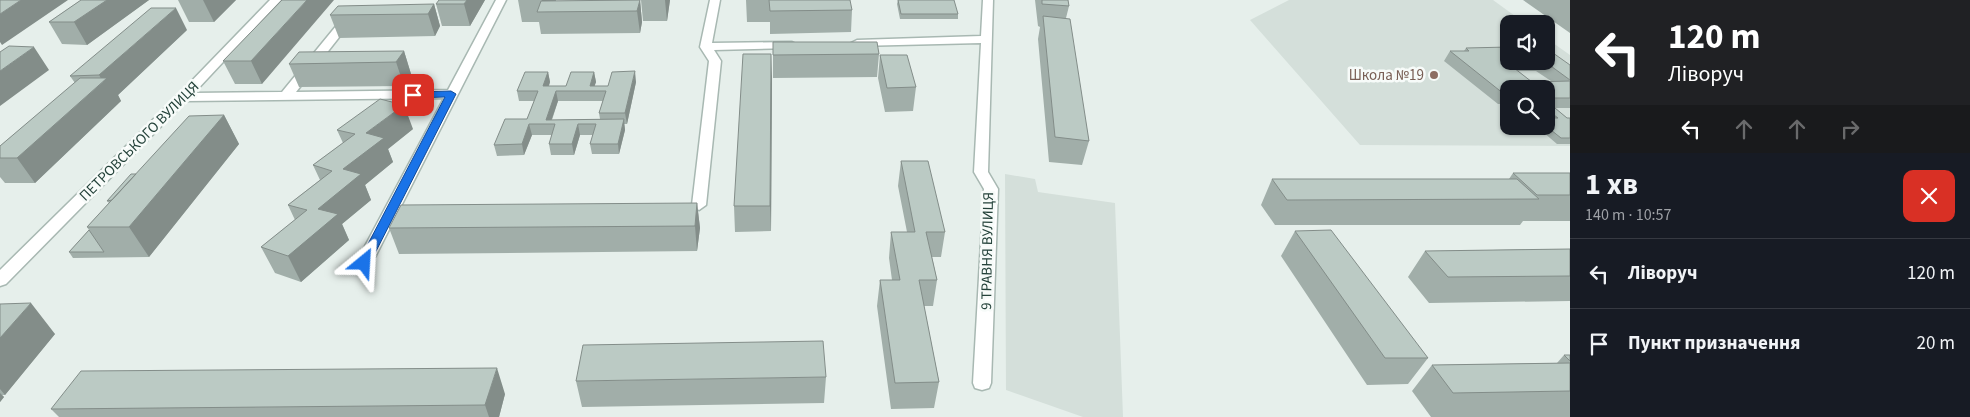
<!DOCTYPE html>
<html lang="uk">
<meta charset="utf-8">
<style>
:root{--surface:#171b24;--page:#242831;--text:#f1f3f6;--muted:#9ea1a6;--line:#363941}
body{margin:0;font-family:"Source Sans 3",sans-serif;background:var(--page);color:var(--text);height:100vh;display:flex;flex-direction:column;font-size:19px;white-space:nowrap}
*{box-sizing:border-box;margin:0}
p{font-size:16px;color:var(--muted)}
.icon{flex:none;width:28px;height:28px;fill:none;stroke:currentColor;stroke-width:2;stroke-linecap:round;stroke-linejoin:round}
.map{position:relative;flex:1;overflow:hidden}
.panel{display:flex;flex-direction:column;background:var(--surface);width:400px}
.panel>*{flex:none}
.hud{background:#202124;color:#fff;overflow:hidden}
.controls{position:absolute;left:1500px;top:15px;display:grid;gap:10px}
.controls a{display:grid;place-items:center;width:55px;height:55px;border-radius:10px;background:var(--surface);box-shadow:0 1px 4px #0004;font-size:25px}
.pin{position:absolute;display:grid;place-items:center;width:42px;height:42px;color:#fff;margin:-21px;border-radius:10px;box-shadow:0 2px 8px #0006}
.me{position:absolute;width:55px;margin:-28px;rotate:27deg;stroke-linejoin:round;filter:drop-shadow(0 0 4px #0008)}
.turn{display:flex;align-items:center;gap:18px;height:105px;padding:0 15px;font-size:22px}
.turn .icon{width:65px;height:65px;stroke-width:2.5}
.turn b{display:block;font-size:35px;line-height:42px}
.lanes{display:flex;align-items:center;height:48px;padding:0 15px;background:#0003;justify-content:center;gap:25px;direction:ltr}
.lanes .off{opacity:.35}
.round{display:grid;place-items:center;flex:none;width:52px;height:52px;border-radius:10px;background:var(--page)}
.overview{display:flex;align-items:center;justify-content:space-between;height:85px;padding:0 15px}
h1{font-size:30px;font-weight:700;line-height:38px}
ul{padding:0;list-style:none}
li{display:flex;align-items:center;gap:15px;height:70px;padding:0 15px;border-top:1px solid var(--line)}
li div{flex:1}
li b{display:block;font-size:19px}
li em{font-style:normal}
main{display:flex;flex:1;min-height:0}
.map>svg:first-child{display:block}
.built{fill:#d4dfda;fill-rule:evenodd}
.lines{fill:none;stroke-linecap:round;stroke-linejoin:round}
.minor-casing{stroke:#a8b8b2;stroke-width:3}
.minor{fill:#fff;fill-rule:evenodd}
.wall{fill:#a1aea9;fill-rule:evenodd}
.shaded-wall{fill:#838d89}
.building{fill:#bbcac4;stroke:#838d89}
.route{fill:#1a73e8;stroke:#114b97}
.education-dot{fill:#8d6e63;stroke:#f7fbf9;stroke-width:2}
.labels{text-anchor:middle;stroke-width:5;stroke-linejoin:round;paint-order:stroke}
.education-label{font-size:15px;fill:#785e54;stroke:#f7fbf9;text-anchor:end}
.street-label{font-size:15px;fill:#24423a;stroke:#f7fbf9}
</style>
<main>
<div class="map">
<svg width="1570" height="417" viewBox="0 0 1570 417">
<rect width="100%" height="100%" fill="#e6efeb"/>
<path class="built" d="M1289 0H1493L1526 24H1509V61H1546V38L1570 55V146L1360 145 1250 20ZM1509 89H1546V126H1509Z
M1005 174 1035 179 1038 192 1115 203 1123 417H1083L1006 390Z"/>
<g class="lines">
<defs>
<path id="minor" d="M270 0H281L194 93 282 92 341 20 345 19 351 22 296 92 448 90 496 0H506L370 267H358L356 263 444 98 186 101 6 284 0 286V270L179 94Z
M710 0H720L712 43 792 42 798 45 792 48 714 50 721 61 706 205 699 210 692 205 709 61 700 47Z
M983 0H993L988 172 998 189 991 383 989 388 982 390 975 388 973 383 984 189 974 172 981 43 857 46 851 43 857 40 981 36Z"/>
</defs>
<use href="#minor" class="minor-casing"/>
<use href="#minor" class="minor"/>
</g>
<path class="wall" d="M81 0H149L87 45 62 44 49 22Z
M178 0H236L214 22H189Z
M282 0 262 84H235L223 61Z
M485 0 470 26H442L436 4Z
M518 0H556V1L640 0 642 22 640 33 541 34 539 22H522Z
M641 0H670L667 21H643Z
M746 0H771L852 10 851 32 770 34V22H747Z
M898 0 958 14V19H900L897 4Z
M1035 0H1068L1069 6 1066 18 1089 141 1082 165 1049 162 1038 39 1040 27 1038 26Z
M1523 0H1570V33Z
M434 4 440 26 435 36 339 38 330 15Z
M187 30 118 95 121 101 35 183H5L0 177V146L75 83 70 76Z
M773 42 879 54 877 77 773 78Z
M1466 48 1509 61H1546L1570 65V108H1555L1567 118H1570V144H1557L1536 126H1546L1547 118 1546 117V89H1509V104H1498L1444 61 1450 51H1464ZM1518 71H1536L1551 81 1532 82Z
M404 51 411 74 404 86 299 87 289 64Z
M880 55 916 87 913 111 885 112 878 78Z
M548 72 550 82 549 86H566L594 72 596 82 594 86H608L636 82 627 124H624L625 130 619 154H592L590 144 593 135H580L574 155H551L549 144 552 135H532L524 155 497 156 494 145 527 119 534 101H519L517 91ZM558 101H603L599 113 600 119 552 120Z
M772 77 771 231 735 232 734 206Z
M224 115 239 144 149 257 73 258 69 252 89 230 87 227 109 203 107 201 136 174Z
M413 129 388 149 393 162 365 185 371 200 342 224 349 240 301 282 275 273 261 247 295 220 288 205 320 180 313 165 343 143 337 130Z
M901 161 945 232 941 257H932L937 280 933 306H924L939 382 934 408 891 409 877 306 880 280H892L889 258 891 232H907L898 186Z
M1513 173H1570V221H1523L1520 225H1275L1261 205 1272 179H1509Z
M697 203 700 228 697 251 399 254 389 228Z
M1295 231 1428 358 1408 384 1367 385 1281 256Z
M1570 249V301L1429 303 1408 277 1425 251Z
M0 304 55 334 5 395H2L4 397 0 402Z
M1564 355H1570V417H1431L1412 391 1432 365 1557 363Z
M826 377 824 403 582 407 576 381Z
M505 394 499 417H59L51 409Z"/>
<path class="shaded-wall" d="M21 0H68L2 45 0 42V14Z
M107 0H149L87 45 74 22Z
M203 0H236L214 22Z
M307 0H334L262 84 251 61Z
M467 0H485L470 26 464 4Z
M542 0H556L551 12H545Z
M640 0 642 22 640 33 637 11Z
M665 0H670L667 21Z
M434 4 440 26 435 36 428 14Z
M176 8 187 30 118 95 121 101 35 183 17 158 103 82 99 75Z
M34 47 49 70 0 106V71Z
M404 51 411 74 404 86 396 62Z
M771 54 772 77 771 231 770 206Z
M635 71 636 82 627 124 625 113Z
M548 72 550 82 545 96 543 86Z
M594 72 596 82 593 91 590 86Z
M556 91 558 101 550 124 546 120Z
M404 105 413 129 388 149 393 162 365 185 371 200 342 224 349 240 301 282 288 256 366 133Z
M224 115 239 144 149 257 129 227Z
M624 119 625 130 619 154 618 144Z
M529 124 532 135 524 155 522 144Z
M578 124 580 135 574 155 572 144Z
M697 203 700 228 697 251 695 226Z
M31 303 55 334 5 395 0 389V338Z
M497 368 505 394 499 417H489L485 405Z
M0 393 4 397 0 402Z"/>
<path class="building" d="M0 0H21L0 14Z
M81 0H107L74 22H49Z
M282 0H307L251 61H223Z
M439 0H467L464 4H436Z
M640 0 637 11 537 12 541 1Z
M769 0H850L852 10 770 11Z
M898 0H954L958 14H901Z
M1042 0H1068L1069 6 1042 4Z
M434 4 428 14 330 15 338 6Z
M151 8H176L99 75 70 76Z
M1043 16 1070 19 1089 141 1055 137Z
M773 42H877L879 54 773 55Z
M9 46 34 47 0 71V52Z
M1509 47V61H1511H1505L1532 82 1570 81V98H1546V89H1509V94H1504L1450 51H1469L1466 48Z
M1546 48 1570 65V80L1544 61H1546Z
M404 51 396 62 289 64 299 52Z
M743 54H771L770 206H734Z
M880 55H907L916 87 887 88Z
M635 71 625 113H599L606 91H556L546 120 624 119 618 144H590L596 124H578L572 144H549L555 124H529L522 144 494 145 505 119H527L538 91H517L525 72H548L543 86H566L571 72H594L590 86H608L612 72Z
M80 78H107L17 158H0V146Z
M380 99 404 105 366 133 384 138 343 169 361 174 318 209 338 214 288 256 261 247 307 210 288 205 332 171 313 165 355 134 337 130Z
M1546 103H1549L1567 118H1570V138H1561L1546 126V118H1558L1546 109Z
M224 115 129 227H87L189 116Z
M901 161H928L945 232H926L937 280H919L939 382 895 383 880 280H900L891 232H915Z
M1513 173H1570V195H1537Z
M131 174H136L112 200 107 201Z
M1272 179H1517L1539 199 1287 200Z
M697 203 695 226 389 228 401 205Z
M89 230 104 252H69Z
M1331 230 1428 358H1385L1295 231Z
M1570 249V276L1448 277 1425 251Z
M31 303 0 338V304Z
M823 341 826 377 576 381 583 345Z
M1564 355H1570V361Z
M1570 363V391L1453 393 1432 365Z
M497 368 485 405 51 409 81 371Z"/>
<path class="route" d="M451 91 456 94 370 263 368 266H360L358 263 445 97 413 98 408 95 413 92Z"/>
<circle class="education-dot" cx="1434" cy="75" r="5"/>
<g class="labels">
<g class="education-label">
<text x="1424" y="80">Школа №19</text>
</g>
<g class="street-label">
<text transform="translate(139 141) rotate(-45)" y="5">ПЕТРОВСЬКОГО ВУЛИЦЯ</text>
<text transform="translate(987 251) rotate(-89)" y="5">9 ТРАВНЯ ВУЛИЦЯ</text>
</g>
</g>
</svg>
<div class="controls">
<a><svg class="icon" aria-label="sound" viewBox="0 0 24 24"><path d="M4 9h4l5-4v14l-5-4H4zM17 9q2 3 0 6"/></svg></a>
<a><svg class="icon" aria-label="search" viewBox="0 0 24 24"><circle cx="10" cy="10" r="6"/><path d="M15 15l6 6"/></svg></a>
</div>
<div class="pin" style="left:413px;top:95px;background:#d93025"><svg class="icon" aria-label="arrive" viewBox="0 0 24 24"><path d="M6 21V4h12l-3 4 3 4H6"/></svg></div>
<svg class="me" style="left:364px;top:263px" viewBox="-20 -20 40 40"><path d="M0-17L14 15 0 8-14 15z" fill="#1a73e8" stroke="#fff" stroke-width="4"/></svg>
</div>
<section class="panel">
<div class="hud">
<div class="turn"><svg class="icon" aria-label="left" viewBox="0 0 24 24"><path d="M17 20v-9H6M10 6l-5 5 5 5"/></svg><div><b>120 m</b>Ліворуч</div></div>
<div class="lanes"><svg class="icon" aria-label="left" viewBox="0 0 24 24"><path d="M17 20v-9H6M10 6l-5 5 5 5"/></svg><svg class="icon off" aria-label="ahead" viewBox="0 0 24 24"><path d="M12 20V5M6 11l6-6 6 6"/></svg><svg class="icon off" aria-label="ahead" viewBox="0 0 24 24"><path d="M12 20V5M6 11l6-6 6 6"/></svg><svg class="icon off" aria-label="right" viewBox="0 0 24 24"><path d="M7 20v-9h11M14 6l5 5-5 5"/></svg></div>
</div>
<div class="overview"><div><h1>1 хв</h1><p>140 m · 10:57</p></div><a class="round" style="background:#d93025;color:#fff"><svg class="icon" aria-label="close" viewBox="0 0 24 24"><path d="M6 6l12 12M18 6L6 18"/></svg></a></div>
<ul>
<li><svg class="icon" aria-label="left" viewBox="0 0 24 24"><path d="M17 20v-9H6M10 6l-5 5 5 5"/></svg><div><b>Ліворуч</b></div><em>120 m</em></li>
<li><svg class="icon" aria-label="arrive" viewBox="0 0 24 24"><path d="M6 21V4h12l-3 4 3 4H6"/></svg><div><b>Пункт призначення</b></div><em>20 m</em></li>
</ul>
</section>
</main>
